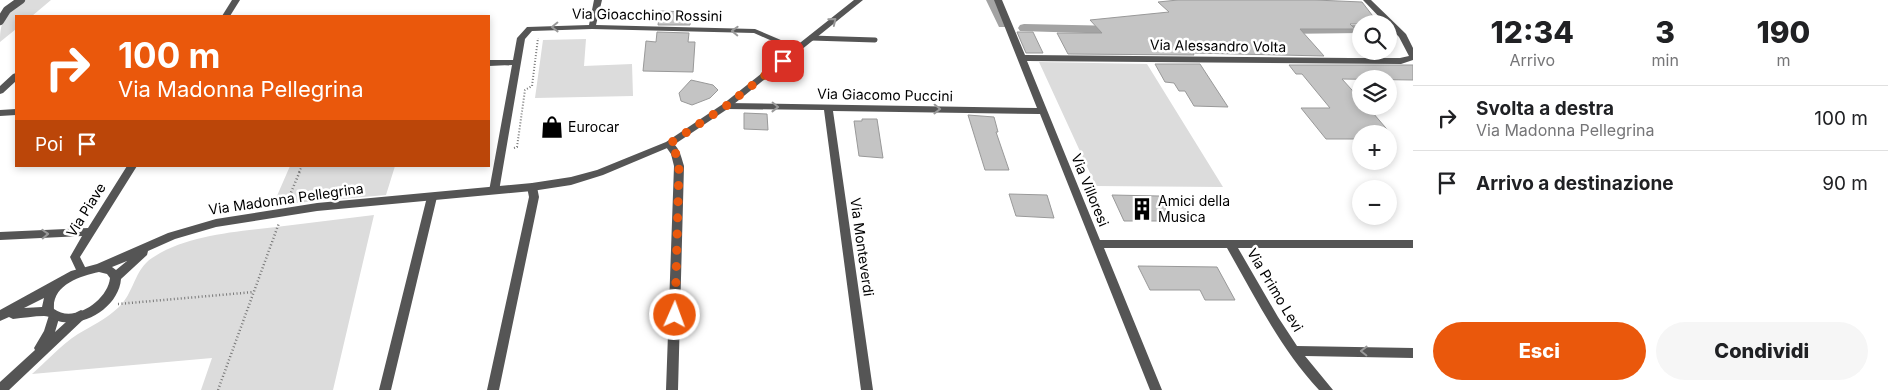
<!DOCTYPE html>
<html lang="it">
<meta charset="utf-8">
<style>
:root{--surface:#fff;--page:#f6f6f6;--text:#202124;--muted:#757577;--line:#e0e0e0;--accent:#ea580c}
body{margin:0;font-family:Inter,sans-serif;background:var(--page);color:var(--text);height:100vh;display:flex;flex-direction:column;font-size:19px;white-space:nowrap}
*{box-sizing:border-box;margin:0}
p{font-size:16px;color:var(--muted)}
.icon{flex:none;width:28px;height:28px;fill:none;stroke:currentColor;stroke-width:2;stroke-linecap:round;stroke-linejoin:round}
.map{position:relative;flex:1;overflow:hidden}
.sheet{display:flex;flex-direction:column;background:var(--surface);width:475px}
.sheet>*{flex:none}
.banner{position:absolute;left:15px;top:15px;width:475px;height:152px;border-radius:0px;box-shadow:0 2px 8px #0003;background:#ea580c;color:#fff;overflow:hidden}
.fabs{position:absolute;left:1352px;top:15px;display:grid;gap:10px}
.fabs a{display:grid;place-items:center;width:45px;height:45px;border-radius:50%;background:var(--surface);box-shadow:0 2px 8px #0003;font-size:25px}
.pin{position:absolute;display:grid;place-items:center;width:42px;height:42px;color:#fff;margin:-21px;border-radius:10px;box-shadow:0 2px 8px #0006}
.me{position:absolute;width:55px;margin:-28px;rotate:2deg;stroke-linejoin:round;filter:drop-shadow(0 0 4px #0008)}
.turn{display:flex;align-items:center;gap:18px;height:105px;padding:0 20px;font-size:22px}
.turn .icon{width:65px;height:65px;stroke-width:2.5}
.turn b{display:block;font-size:35px;line-height:42px}
.then{display:flex;align-items:center;height:48px;padding:0 20px;background:#0003;gap:10px;font-size:19px}
.eta{display:flex;justify-content:space-evenly;align-items:center;height:85px;text-align:center}
.eta b{font-size:30px;font-weight:800;line-height:35px}
.primary-button{display:flex;gap:10px;margin-top:auto;padding:10px 20px}
.primary-button a{flex:1;height:58px;border-radius:30px;background:var(--accent);color:#fff;font-size:20px;font-weight:800;line-height:58px;text-align:center}
.primary-button a+a{background:var(--page);color:var(--text)}
ul{padding:0;list-style:none}
li{display:flex;align-items:center;gap:15px;height:65px;padding:0 20px;border-top:1px solid var(--line)}
li div{flex:1}
li b{display:block;font-size:19px}
li em{font-style:normal}
main{display:flex;flex:1;min-height:0}
.map>svg:first-child{display:block}
.green{fill:#dcdcdc}
.lines{fill:none;stroke-linecap:round;stroke-linejoin:round}
.canal{fill:#a3a3a3;fill-rule:evenodd}
.building{fill:#c4c4c4;stroke:#999}
.path-far1{stroke:#777;stroke-width:2;stroke-dasharray:1 2;stroke-linecap:butt}
.path{stroke:#777;stroke-width:2.5;stroke-dasharray:1 2.5;stroke-linecap:butt}
.service{stroke:#555;stroke-width:5}
.pedestrian{stroke:#555;stroke-width:8}
.minor{fill:#555;fill-rule:evenodd}
.tertiary{fill:#555;fill-rule:evenodd}
.oneway{stroke:#999}
.route{stroke:#ea580c;stroke-width:9;stroke-dasharray:0 16.2}
.labels{text-anchor:middle;stroke-width:5;stroke-linejoin:round;paint-order:stroke}
.street-label{font-size:14px;fill:#000;stroke:#fff}
.poi-label{font-size:14px;fill:#000;stroke:#fff;text-anchor:start}
</style>
<main>
<div class="map">
<svg width="1413" height="390" viewBox="0 0 1413 390">
<rect width="100%" height="100%" fill="#fff"/>
<path class="green" d="M24 0H51L32 16H16V29L0 42C0 18 6 15 24 0Z
M586 39 584 66 632 64 633 96 535 98 543 40Z
M1039 62 1147 64 1223 187 1096 186Z
M290 166H395L386 195 273 205Z
M374 215 333 390H201L212 358 32 374C47 361 61 345 78 334 92 326 106 319 119 307 134 293 134 270 152 258 187 235 235 232 276 227 309 223 341 219 374 215Z"/>
<g class="lines">
<path class="canal" d="M986 0H998L1009 24 1007 27H999Z
M1024 24 1120 26 1126 30 1120 34 1020 31 1018 28 1020 25Z
M1361 25V33L1280 34 1274 30 1280 26Z"/>
</g>
<path class="building" d="M1178 0H1315L1362 2 1379 24H1350L1355 29H1300L1324 56 1193 53 1194 55 1068 54 1057 33H1102L1090 20 1169 12 1158 2Z
M660 11 691 12 690 25H658Z
M657 32 689 33 688 42H695L693 72 643 71 646 41 656 42Z
M1017 32H1033L1043 53H1026Z
M1155 64H1200L1228 107 1194 106 1185 91H1179L1174 83 1165 82Z
M1289 65H1413V80L1342 79 1361 100V106H1367L1391 134H1361V139H1326L1301 108H1330L1302 74H1296Z
M691 80 713 85 718 90 710 98 692 105 681 101 679 93Z
M744 113 767 114 768 130 744 129Z
M968 115 994 117 998 132H996L1009 170H985Z
M862 119H877L883 158 859 156 854 121H862Z
M1009 194 1047 195 1054 218 1016 216Z
M1112 195 1159 196 1172 221H1124Z
M1138 266 1217 267 1235 300H1205L1200 290H1150Z"/>
<g class="lines">
<path class="path-far1" d="M514 148 517 147 525 90 532 86 538 38
M299 172 302 166"/>
<path class="path" d="M287 202 300 171
M118 304 254 292
M218 390 279 223"/>
<path class="service" d="M811 38 875 40"/>
<path class="pedestrian" d="M0 21 7 10 21 0"/>
<path class="minor" d="M232 0H240L230 16H222Z
M594 0H602L596 25 755 29 802 49 801 51H795L754 33 592 29 532 31 525 39 499 191 498 194H490L489 191 512 65 489 66V60H513L517 38 527 27 589 25Z
M994 0H1002L1025 55 1350 58H1400L1409 56 1399 37 1389 26V24H1386L1363 0H1371L1406 34 1413 48V60L1401 64 1027 61 1100 240H1413V248H1238L1278 317 1297 346 1413 348V358L1305 356 1333 390H1319C1280 348 1255 297 1227 248H1104L1162 390H1150L1040 114 833 111 873 390H861L824 110 726 109 722 106 726 103 1037 108Z
M16 73V81L3 93 0 94V86L13 74Z
M16 109V115L0 116V110Z
M669 141C679 145 681 156 684 166L678 390H666L674 166 671 154 664 144Z
M127 166H137L80 257 87 271 86 274 82 275 78 274 70 257 82 236 0 240V232L88 228Z
M532 183 537 187 539 197 499 390H487L529 197 527 187Z
M432 193 437 197 391 390H379L427 197Z
M54 310 58 312 60 315 55 332 77 312 81 310 85 312 87 315 85 318 9 390H0V382L35 350 34 348 44 331 50 312Z"/>
<path class="tertiary" d="M854 0H863L729 108 672 146 603 175 571 185 532 191 317 211 216 227 175 239 148 251 147 255 121 279C119 305 88 326 62 322 56 321 50 316 44 316 34 316 23 318 13 319L9 317 0 321V310L71 271 97 264 168 233 216 219 317 203 532 183 571 177 597 170 666 142 723 104ZM127 261 116 270 112 267ZM99 272 107 274 110 278C108 300 74 324 54 309 52 285 80 276 99 272ZM44 298 42 307 24 308Z"/>
</g>
<defs><path id="oneway-chevron" d="M-2-3.5L2.5 0L-2 3.5" fill="none" stroke-width="1.6" stroke-linecap="round" stroke-linejoin="round" transform="scale(1.25)"/></defs>
<g class="oneway">
<use href="#oneway-chevron" transform="translate(833 21) rotate(-39)"/>
<use href="#oneway-chevron" transform="translate(555 27) rotate(179)"/>
<use href="#oneway-chevron" transform="translate(735 31) rotate(-178)"/>
<use href="#oneway-chevron" transform="translate(775 107) rotate(1)"/>
<use href="#oneway-chevron" transform="translate(937 109) rotate(1)"/>
<use href="#oneway-chevron" transform="translate(45 234) rotate(-2)"/>
<use href="#oneway-chevron" transform="translate(1364 351) rotate(-179)"/>
</g>
<g class="lines">
<path class="route" d="M675 315 679 166 676 154 669 144 726 106 783 61"/>
</g>
<defs>
<symbol id="shop-bare" viewBox="-9 -9 18 18"><path d="M-5-2.5h2.3a2.7 3.5 0 0 1 5.4 0H5L5.5 6h-11ZM-1.5-2.5h3a1.5 2.3 0 0 0-3 0Z" fill="#000" stroke="#fff" stroke-width="2.5" paint-order="stroke"/></symbol>
<symbol id="building-bare" viewBox="-9 -9 18 18"><path d="M-4-6H4V6H1V3H-1V6H-4ZM-2.5-4.3h1.7v1.8h-1.7ZM.8-4.3h1.7v1.8H.8ZM-2.5-1h1.7V.8h-1.7ZM.8-1h1.7V.8H.8Z" fill="#000" stroke="#fff" stroke-width="2.5" paint-order="stroke"/></symbol>
</defs>
<g fill-rule="evenodd">
<use href="#shop-bare" x="536" y="111" width="32" height="32"/>
<use href="#building-bare" x="1126" y="193" width="32" height="32"/>
</g>
<g class="labels">
<g class="street-label">
<text transform="translate(647 15) rotate(1)" y="5">Via Gioacchino Rossini</text>
<text transform="translate(1218 46) rotate(1)" y="5">Via Alessandro Volta</text>
<text transform="translate(885 95) rotate(1)" y="5">Via Giacomo Puccini</text>
<text transform="translate(1090 190) rotate(68)" y="5">Via Villoresi</text>
<text transform="translate(286 199) rotate(-8)" y="5">Via Madonna Pellegrina</text>
<text transform="translate(86 210) rotate(-58)" y="5">Via Piave</text>
<text transform="translate(862 247) rotate(82)" y="5">Via Monteverdi</text>
<text transform="translate(1275 290) rotate(59)" y="5">Via Primo Levi</text>
</g>
<g class="poi-label">
<text x="568" y="132">Eurocar</text>
<text x="1158" y="206">Amici della<tspan x="1158" dy="16">Musica</tspan></text>
</g>
</g>
</svg>
<div class="fabs">
<a><svg class="icon" aria-label="search" viewBox="0 0 24 24"><circle cx="10" cy="10" r="6"/><path d="M15 15l6 6"/></svg></a>
<a><svg class="icon" aria-label="layers" viewBox="0 0 24 24"><path d="M12 4l9 5-9 5-9-5zM3 14l9 5 9-5"/></svg></a>
<a>+</a>
<a>−</a>
</div>
<div class="pin" style="left:783px;top:61px;background:#d93025"><svg class="icon" aria-label="arrive" viewBox="0 0 24 24"><path d="M6 21V4h12l-3 4 3 4H6"/></svg></div>
<svg class="me" style="left:675px;top:315px" viewBox="-20 -20 40 40"><circle r="17" fill="#ea580c" stroke="#fff" stroke-width="3"/><path d="M0-11L8 9 0 5-8 9z" fill="#fff"/></svg>
<div class="banner">
<div class="turn"><svg class="icon" aria-label="right" viewBox="0 0 24 24"><path d="M7 20v-9h11M14 6l5 5-5 5"/></svg><div><b>100 m</b>Via Madonna Pellegrina</div></div>
<div class="then">Poi<svg class="icon" aria-label="arrive" viewBox="0 0 24 24"><path d="M6 21V4h12l-3 4 3 4H6"/></svg></div>
</div>
</div>
<section class="sheet">
<div class="eta">
<div><b>12:34</b><p>Arrivo</p></div>
<div><b>3</b><p>min</p></div>
<div><b>190</b><p>m</p></div>
</div>
<ul>
<li><svg class="icon" aria-label="right" viewBox="0 0 24 24"><path d="M7 20v-9h11M14 6l5 5-5 5"/></svg><div><b>Svolta a destra</b><p>Via Madonna Pellegrina</p></div><em>100 m</em></li>
<li><svg class="icon" aria-label="arrive" viewBox="0 0 24 24"><path d="M6 21V4h12l-3 4 3 4H6"/></svg><div><b>Arrivo a destinazione</b></div><em>90 m</em></li>
</ul>
<div class="primary-button"><a>Esci</a><a>Condividi</a></div>
</section>
</main>
